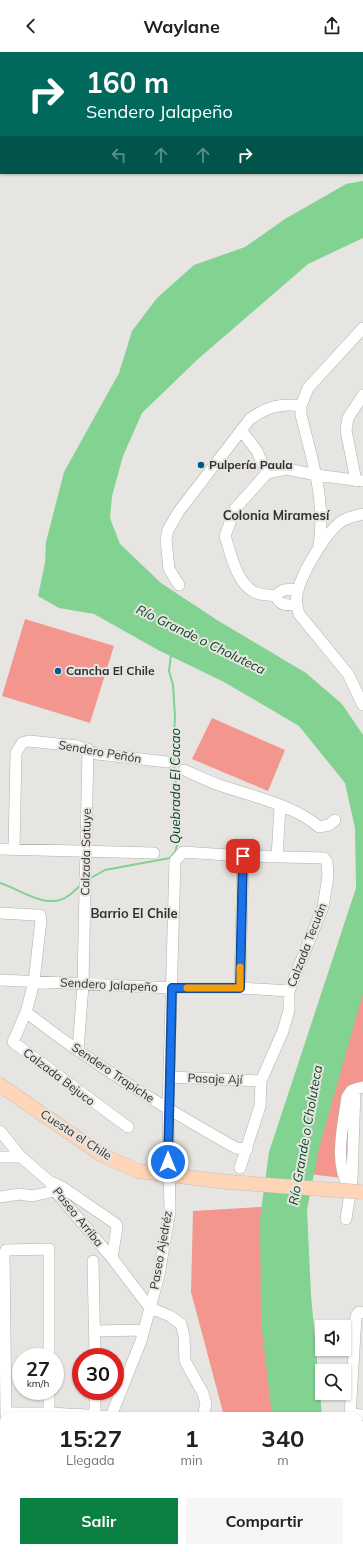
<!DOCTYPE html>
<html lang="es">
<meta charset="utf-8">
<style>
:root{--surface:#fff;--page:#f6f6f6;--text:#202124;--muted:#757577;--accent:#0b8043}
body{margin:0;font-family:Mulish,sans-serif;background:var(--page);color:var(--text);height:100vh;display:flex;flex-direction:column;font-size:15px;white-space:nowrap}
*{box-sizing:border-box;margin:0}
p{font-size:13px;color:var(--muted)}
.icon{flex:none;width:22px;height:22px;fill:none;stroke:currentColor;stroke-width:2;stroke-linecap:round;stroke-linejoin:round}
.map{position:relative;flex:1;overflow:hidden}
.drawer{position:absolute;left:0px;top:1360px;width:363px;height:140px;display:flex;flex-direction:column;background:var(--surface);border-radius:12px 12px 0 0;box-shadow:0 1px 3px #0004}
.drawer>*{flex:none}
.guide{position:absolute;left:0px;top:0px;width:363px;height:122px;box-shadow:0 1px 3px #0004;background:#00695c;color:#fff;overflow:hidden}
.buttons{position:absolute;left:315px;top:1268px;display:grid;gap:8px}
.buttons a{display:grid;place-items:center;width:36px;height:36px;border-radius:0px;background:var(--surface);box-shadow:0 1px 3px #0004;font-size:20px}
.speed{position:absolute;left:12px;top:1296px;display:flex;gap:8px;font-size:20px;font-weight:700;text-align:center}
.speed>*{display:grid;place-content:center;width:52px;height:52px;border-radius:50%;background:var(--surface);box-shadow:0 1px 3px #0004;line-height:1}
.speed small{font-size:10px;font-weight:400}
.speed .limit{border:6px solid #d22;background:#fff;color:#111}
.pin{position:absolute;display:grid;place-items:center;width:34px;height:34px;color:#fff;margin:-17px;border-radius:8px;box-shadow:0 2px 6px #0006}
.me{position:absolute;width:44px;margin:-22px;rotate:0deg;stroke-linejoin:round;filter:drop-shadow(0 0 3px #0008)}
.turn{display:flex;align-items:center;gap:14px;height:84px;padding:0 20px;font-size:18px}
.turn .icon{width:52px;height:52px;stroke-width:2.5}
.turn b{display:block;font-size:28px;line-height:34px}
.lanes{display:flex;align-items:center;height:38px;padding:0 20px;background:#0003;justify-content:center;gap:20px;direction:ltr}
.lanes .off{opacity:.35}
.eta{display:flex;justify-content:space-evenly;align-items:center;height:68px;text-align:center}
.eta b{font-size:24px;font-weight:700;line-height:28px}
.primary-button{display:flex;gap:8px;margin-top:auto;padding:8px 20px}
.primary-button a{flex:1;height:46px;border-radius:0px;background:var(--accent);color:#fff;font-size:16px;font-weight:700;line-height:46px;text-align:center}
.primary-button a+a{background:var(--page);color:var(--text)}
header{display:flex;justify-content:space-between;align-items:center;height:52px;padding:0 20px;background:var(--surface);font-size:18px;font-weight:700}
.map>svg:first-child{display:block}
.green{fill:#f3978e}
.water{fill:#82d292}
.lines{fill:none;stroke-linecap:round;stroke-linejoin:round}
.stream{stroke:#82d292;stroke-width:2}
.minor-casing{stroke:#b2b0ac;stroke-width:12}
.major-casing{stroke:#c2c1c1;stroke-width:15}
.minor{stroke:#fff;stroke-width:11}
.major{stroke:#ffd5b7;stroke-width:14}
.major-bridge-casing{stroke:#c2c1c1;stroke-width:15;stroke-linecap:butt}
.major-bridge{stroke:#ffd5b7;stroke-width:14}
.route-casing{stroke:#114b97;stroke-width:10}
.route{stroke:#1a73e8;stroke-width:7}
.slow{stroke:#f59e0b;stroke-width:7}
.poi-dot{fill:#005b8c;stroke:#e7e5e1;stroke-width:1.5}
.labels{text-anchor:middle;stroke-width:4;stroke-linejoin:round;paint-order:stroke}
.poi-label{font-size:12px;font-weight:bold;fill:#32312f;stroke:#e7e5e1;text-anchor:start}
.street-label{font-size:12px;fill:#32312f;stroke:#e7e5e1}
.neighbourhood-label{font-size:13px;font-weight:bold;fill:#32312f;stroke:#e7e5e1}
.water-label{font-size:13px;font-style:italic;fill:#08451d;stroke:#e7e5e1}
</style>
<header><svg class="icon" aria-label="back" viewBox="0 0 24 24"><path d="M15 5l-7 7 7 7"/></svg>Waylane<svg class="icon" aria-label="share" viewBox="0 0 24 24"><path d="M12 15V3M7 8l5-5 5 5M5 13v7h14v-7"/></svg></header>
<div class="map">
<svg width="363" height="1500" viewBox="0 0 363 1500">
<rect width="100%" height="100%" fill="#e7e5e1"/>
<path class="green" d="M25 567 114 594 90 671 2 644Z
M212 666 285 698 268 739 192 707Z
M363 918V1035L358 1042 355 1065 347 1077 349 1127 301 1121Z
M276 1154 296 1364H224L191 1240 193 1159Z
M0 1446 4 1447V1496H315L316 1500H0Z"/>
<path class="water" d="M363 129V186L308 212 198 307 142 361 123 404 112 444 110 466 120 492 161 531 217 568 306 621 342 652 363 683V941L319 1096 307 1158 311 1243 322 1364H272L261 1269 260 1166 269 1100 356 836 355 776 345 731 299 674 224 630 158 598 94 562 59 556 38 544 45 511 46 490 64 420 119 321 132 279 157 246 194 213 245 195 285 167 346 132Z
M287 1496H334V1500H288Z"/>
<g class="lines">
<path class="stream" d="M89 827 105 818 170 806 175 800 177 794V745L173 700 175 665 173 633 169 619 171 603
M0 831C20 837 47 859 68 844 73 841 77 836 82 832"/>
<defs>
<path id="minor" d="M241 378 257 399 267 421
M356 429 346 378 348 366 363 343
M363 462C356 464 348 465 342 469 326 480 303 519 298 538 295 547 297 554 299 562L348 622 363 653
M319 494C326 449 312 407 301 363V354L308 336 363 276
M179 533 169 517 166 487 168 478 179 459 250 367C266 355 281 351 301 354
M298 538C287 537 283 536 276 544 269 543 260 543 254 540 236 530 231 502 225 484L235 457 267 421 287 417 316 423 363 429
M276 544C280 554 286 553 296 553
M184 718C196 723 207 729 219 733 249 743 296 754 319 775L329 773 335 768
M0 797 154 801
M14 797 16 701 22 691 29 689 78 694 97 702 167 710
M277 805 280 755
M0 861 36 863H40L41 868 34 930 26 960 13 990 128 1075
M0 928 172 936H240L289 939
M240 936 243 804
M26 960C92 1012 163 1055 236 1096L247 1097
M78 998 83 933 88 697
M169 1025 261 1029
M0 1079 21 1105 49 1129 55 1139 112 1206 150 1256 170 1264 181 1272 184 1284 185 1309 203 1341 206 1352 203 1364
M0 1105H21
M49 1129 62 1135 116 1172 117 1175 112 1206
M350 1138C333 1110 343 1076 347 1045L351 1039 355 1037
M0 1145 20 1142 32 1144 55 1139
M346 1167 352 1128 355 1037 363 1035
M93 1209 95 1305
M94 1279 144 1278
M49 1339V1361
M95 1339V1363
M6 1361 4 1202 6 1198 49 1197V1305
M350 1362 363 1363
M6 1364V1361H49L105 1364
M111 1364 141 1289 159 1223 170 1159 168 1058 175 809 183 800 243 804 324 806 327 810 328 824 323 855 289 939V958L283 979 261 1029 260 1054 240 1116
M350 1364 356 1264 359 1260 363 1261
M0 1376 4 1370
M0 1448H4
M118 1496 121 1500
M351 1496 352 1500"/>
<path id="major" d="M0 1033 102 1103 138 1119 228 1130"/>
</defs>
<use href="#minor" class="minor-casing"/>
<use href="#major" class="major-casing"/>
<use href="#minor" class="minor"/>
<use href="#major" class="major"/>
<defs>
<path id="major-bridge" d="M228 1130 362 1140"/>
</defs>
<use href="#major-bridge" class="major-bridge-casing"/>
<use href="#major-bridge" class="major-bridge"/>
</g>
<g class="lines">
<defs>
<path id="route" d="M168 1110 172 936H240L243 804"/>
</defs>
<use href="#route" class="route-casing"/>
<use href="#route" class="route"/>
<path class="slow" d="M187 936H240V915"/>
</g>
<g class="poi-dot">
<circle cx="201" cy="413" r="4"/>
<circle cx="58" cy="619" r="4"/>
</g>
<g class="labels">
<g class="poi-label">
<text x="209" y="417">Pulpería Paula</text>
<text x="66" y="623">Cancha El Chile</text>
</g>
<g class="street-label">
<text transform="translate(100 700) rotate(10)" y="4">Sendero Peñón</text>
<text transform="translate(86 800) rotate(-89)" y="4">Calzada Satuye</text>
<text transform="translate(307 893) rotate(-69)" y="4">Calzada Tecuán</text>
<text transform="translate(109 933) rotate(3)" y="4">Sendero Jalapeño</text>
<text transform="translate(113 1021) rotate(34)" y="4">Sendero Trapiche</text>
<text transform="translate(59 1025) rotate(37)" y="4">Calzada Bejuco</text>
<text transform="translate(215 1027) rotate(2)" y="4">Pasaje Ají</text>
<text transform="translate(76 1083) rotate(33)" y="4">Cuesta el Chile</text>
<text transform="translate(78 1165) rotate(51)" y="4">Paseo Arriba</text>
<text transform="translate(161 1198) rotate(-80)" y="4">Paseo Ajedréz</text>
</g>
<g class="neighbourhood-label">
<text x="276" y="468">Colonia Miramesí</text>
<text x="134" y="866">Barrio El Chile</text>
</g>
<g class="water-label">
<text transform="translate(201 587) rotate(26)" y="5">Río Grande o Choluteca</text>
<text transform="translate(175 734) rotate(-90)" y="5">Quebrada El Cacao</text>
<text transform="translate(305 1083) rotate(-80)" y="5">Río Grande o Choluteca</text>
</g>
</g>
</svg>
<div class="buttons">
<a><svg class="icon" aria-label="sound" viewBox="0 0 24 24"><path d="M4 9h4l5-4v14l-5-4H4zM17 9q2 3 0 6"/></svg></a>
<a><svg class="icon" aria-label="search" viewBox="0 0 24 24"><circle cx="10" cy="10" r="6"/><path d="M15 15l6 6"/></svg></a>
</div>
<div class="speed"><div>27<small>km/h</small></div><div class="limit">30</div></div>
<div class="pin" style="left:243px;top:804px;background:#d93025"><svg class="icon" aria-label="arrive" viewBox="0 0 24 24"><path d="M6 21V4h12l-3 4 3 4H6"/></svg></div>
<svg class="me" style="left:168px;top:1110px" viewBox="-20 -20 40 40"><circle r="17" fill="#1a73e8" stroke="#fff" stroke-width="3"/><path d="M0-11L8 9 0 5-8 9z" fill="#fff"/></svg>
<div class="guide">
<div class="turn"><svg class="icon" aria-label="right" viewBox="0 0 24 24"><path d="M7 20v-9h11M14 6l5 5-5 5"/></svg><div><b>160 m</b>Sendero Jalapeño</div></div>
<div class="lanes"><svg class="icon off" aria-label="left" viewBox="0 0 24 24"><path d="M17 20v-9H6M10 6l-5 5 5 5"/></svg><svg class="icon off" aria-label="ahead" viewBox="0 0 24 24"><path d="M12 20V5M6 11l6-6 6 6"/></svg><svg class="icon off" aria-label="ahead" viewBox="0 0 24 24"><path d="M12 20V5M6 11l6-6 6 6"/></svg><svg class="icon" aria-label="right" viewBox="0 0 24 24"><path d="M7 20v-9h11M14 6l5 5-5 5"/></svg></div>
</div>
<section class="drawer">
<div class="eta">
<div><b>15:27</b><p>Llegada</p></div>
<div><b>1</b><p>min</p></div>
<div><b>340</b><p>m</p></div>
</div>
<div class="primary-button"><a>Salir</a><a>Compartir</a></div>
</section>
</div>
